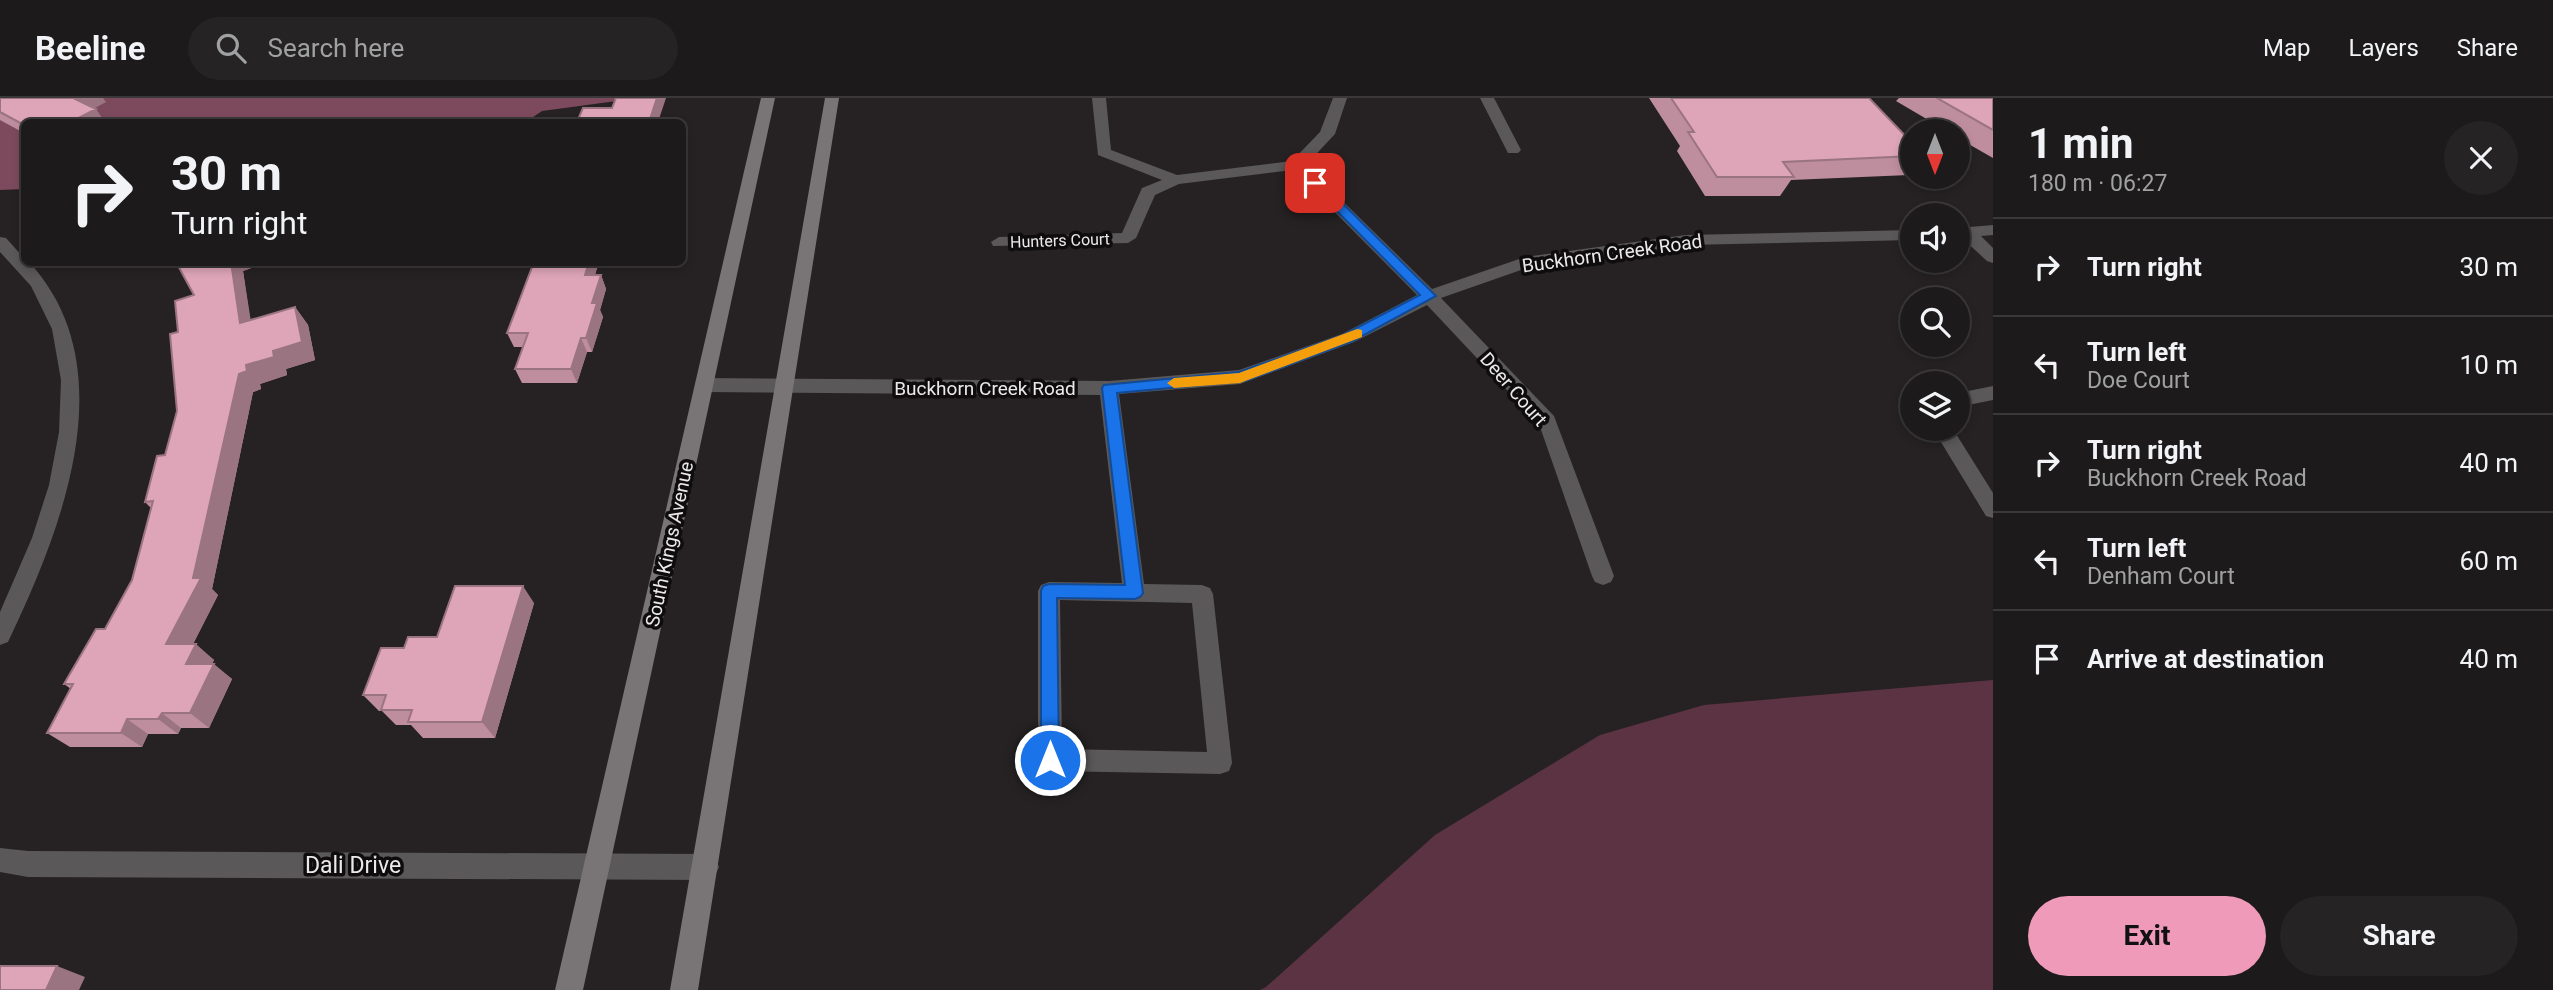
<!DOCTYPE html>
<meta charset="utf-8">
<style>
:root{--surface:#1c1a1a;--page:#252323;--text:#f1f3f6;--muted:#a0a1a2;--line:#3a3839;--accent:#ef9ab8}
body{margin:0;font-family:Roboto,sans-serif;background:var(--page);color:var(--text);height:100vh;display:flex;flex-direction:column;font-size:26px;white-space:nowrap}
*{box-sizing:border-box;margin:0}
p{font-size:23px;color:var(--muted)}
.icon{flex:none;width:38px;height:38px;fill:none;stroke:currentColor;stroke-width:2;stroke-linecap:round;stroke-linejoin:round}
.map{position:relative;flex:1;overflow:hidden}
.panel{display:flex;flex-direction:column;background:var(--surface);width:560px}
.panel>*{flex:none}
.guide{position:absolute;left:21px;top:21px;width:665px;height:147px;border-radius:10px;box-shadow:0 4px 10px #0003,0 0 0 2px var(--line);background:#1c1a1a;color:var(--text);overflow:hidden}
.needle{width:46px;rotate:180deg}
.buttons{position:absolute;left:1900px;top:21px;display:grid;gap:14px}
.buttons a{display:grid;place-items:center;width:70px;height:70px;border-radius:50%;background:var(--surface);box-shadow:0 4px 10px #0003,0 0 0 2px var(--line);font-size:35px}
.pin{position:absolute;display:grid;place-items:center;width:60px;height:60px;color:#fff;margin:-30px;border-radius:14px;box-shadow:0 4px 10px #0006}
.me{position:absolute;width:77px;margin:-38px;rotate:0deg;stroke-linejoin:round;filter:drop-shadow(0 0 5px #0008)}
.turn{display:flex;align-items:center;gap:24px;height:147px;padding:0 35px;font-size:32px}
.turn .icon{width:91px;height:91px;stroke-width:2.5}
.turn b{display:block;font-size:49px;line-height:60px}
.round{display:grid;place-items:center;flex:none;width:74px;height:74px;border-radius:37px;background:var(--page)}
.overview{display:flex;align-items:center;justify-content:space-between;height:119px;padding:0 35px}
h1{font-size:42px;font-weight:700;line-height:52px}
.action{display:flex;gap:14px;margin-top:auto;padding:14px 35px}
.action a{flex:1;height:80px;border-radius:42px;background:var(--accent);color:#111;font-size:28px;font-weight:700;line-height:80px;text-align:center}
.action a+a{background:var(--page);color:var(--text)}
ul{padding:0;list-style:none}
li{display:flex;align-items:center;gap:21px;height:98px;padding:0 35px;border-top:2px solid var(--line)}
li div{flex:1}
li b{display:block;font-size:26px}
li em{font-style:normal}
header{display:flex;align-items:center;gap:42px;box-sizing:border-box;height:98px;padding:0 35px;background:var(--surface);border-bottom:2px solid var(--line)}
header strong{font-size:33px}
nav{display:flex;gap:38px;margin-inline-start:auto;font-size:24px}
.search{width:490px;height:63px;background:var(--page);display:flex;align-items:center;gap:18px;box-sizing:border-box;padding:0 24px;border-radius:38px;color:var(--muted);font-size:26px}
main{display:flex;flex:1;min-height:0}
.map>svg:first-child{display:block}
.green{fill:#5c3342}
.forest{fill:#7c4a5c}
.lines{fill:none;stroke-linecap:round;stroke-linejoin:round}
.street{fill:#5a5858;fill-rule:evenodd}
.secondary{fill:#797576;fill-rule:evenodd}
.wall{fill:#bf8e9e}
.shaded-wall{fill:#9b7481}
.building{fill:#dea5b8;stroke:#9b7481;stroke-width:2}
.route{fill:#1a73e8;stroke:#114b97;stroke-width:2}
.slow{fill:#f59e0b}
.labels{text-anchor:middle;stroke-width:7;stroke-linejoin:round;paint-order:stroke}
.far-street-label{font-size:16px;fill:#ece9ea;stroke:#0e0c0c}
.street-label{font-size:19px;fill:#ece9ea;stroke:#0e0c0c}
.near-street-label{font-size:23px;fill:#ece9ea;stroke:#0e0c0c}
</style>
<header>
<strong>Beeline</strong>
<div class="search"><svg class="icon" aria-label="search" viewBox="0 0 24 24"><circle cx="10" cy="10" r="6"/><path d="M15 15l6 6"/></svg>Search here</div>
<nav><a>Map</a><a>Layers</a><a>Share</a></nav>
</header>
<main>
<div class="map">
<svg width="1993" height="892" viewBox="0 0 1993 892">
<rect width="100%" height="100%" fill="#262223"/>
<path class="green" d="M1993 582V892H1260L1266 889 1435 737 1600 637 1704 607Z"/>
<path class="forest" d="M20 0H639L542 13 526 24H24V91L0 92V22Z"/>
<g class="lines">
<path class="street" d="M1092 0H1106L1111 52 1177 77 1292 63 1320 34 1333 0H1347L1335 36 1306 67 1432 191 1525 159 1686 137 1913 132V142L1686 147 1527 170 1441 200 1554 318 1614 478 1611 484 1603 487 1595 484 1592 478 1539 326 1427 207 1354 244 1240 286 1119 296 1144 486 1202 487 1210 490 1213 496 1232 665 1229 673 1220 676 1050 673 1041 670 1038 662V493L1041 487 1049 484 1122 485 1100 297 704 294 697 292 695 287 697 282 704 280 1109 283 1239 272 1342 236 1417 197 1293 72 1179 86 1155 97 1136 140 1128 145 993 148 991 144 999 139 1122 135 1142 90 1162 82 1098 57ZM1060 502 1192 505 1207 654 1062 651Z
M1480 0H1494L1521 52 1518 55H1508Z
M1993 127V137L1981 138 1993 150V165L1987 163 1962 140H1958V130Z
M0 139 6 140 24 160V164H29C127 270 61 433 8 544L0 547V514L32 440 49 387 59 334 61 282 52 231 31 188 0 154Z
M1993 288V302L1958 309V295Z
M1933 331H1953L1993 395V420L1986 418Z
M0 750 28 753 706 756 715 760 719 769 715 778 706 782 28 779 0 774Z"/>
<path class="secondary" d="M761 0H775L583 892H555Z
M825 0H839L698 892H670Z"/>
</g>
<path class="wall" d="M0 0 106 4 24 24V35L0 22Z
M1649 0H1869L1913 46V72L1909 77 1791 82 1780 98H1705L1677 53 1680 48Z
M1899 0H1993V60L1958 40V33H1947L1896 3Z
M176 164H261L262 166 243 173 250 222 295 209 308 227 315 262 286 271 287 277 260 286 261 291 253 294 212 491 218 497 193 546 214 562 212 566 232 581 209 630H181L178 636H148L142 649H70L47 635 71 591 64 586 105 531 132 482 151 410 145 404 165 357 177 313 178 234 194 197Z
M534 164H599L595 177H601L606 191 600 212 603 219 592 254H587L577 285H522L515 271 523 249H514L507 235Z
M534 505 495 640H423L411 627H396L382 613H379L363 597 437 539Z"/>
<path class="shaded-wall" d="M76 0H103L106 4 86 15 75 1Z
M657 0H666L658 24H649Z
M96 11 105 24H71Z
M231 164H261L262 166 243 173 254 243 240 225Z
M589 164H599L590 191 585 177Z
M601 177 606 191 600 212 603 219 592 254 586 240 592 205Z
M295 209 308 227 315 262 286 271 287 277 260 286 261 291 253 294 212 491 218 497 185 562 166 546 193 480 239 276 246 267 273 253Z
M581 240 587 254 577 285 571 271Z
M523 488 534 505 495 640 482 624Z
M196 546 214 562 204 581 186 566Z
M214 566 232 581 209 630 190 615Z
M162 615 181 630 178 636 158 621Z
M127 621 148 636 142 649 121 635Z
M57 868 85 879 79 892H46Z"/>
<path class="building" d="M0 0H76L75 1 96 11 71 24H24V27L0 14Z
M616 0H657L649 24H577L583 10H612Z
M1671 0H1869L1913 46V58L1783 64 1794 79H1717L1688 34H1694Z
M1937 0H1993V32Z
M176 164H231L240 225 295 209 302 244 273 253 274 259 246 267 247 273 239 276 193 480H201L166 546H196L186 566H214L190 615H162L158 621H127L121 635H47L73 586H64L96 531H105L132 482 153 403 145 404 157 358 165 357 177 313 170 236 178 234 175 203 194 197Z
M534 164H589L585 177H601L592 205H597L586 240H581L571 271H515L528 235H507Z
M455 488H523L482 624H408L412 612H381L386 597H363L381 550H404L408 539H437Z
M0 868H57L46 892H0Z"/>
<path class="route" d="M1315 81 1319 82 1436 198 1353 243 1245 283 1117 295 1143 495 1140 499 1135 501 1057 500 1059 662 1057 668 1050 671 1044 668 1041 662V493L1043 488 1049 486 1125 487 1102 290 1104 287 1239 274 1343 237 1420 197 1311 87V82Z"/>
<path class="slow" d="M1357 231 1362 232V239L1240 285 1174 290 1167 285 1174 280 1239 275Z"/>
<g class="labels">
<g class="far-street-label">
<text transform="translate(1060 142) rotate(-2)" y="6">Hunters Court</text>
</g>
<g class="street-label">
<text transform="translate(1612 155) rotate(-8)" y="7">Buckhorn Creek Road</text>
<text x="985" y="297">Buckhorn Creek Road</text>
<text transform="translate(1514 291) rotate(49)" y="7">Deer Court</text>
<text transform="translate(669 446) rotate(-78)" y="7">South Kings Avenue</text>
</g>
<g class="near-street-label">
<text x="353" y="775">Dali Drive</text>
</g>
</g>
</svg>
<div class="buttons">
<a><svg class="needle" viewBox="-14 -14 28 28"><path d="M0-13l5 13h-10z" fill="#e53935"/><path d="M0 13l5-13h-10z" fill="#a0a1a2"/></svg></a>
<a><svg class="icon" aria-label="sound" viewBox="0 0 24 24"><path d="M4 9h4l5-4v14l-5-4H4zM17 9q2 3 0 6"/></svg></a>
<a><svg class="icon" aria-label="search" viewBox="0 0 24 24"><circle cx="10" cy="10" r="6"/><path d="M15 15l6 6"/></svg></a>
<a><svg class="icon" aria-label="layers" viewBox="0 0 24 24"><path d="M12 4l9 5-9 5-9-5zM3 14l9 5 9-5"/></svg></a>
</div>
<div class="pin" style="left:1315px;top:85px;background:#d93025"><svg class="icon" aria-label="arrive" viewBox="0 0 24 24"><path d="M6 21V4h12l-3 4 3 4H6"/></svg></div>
<svg class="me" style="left:1050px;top:662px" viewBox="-20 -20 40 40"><circle r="17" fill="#1a73e8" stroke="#fff" stroke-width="3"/><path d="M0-11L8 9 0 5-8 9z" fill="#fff"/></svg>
<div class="guide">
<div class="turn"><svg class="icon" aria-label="right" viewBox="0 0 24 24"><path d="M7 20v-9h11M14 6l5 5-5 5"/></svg><div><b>30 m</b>Turn right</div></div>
</div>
</div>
<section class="panel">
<div class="overview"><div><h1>1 min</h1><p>180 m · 06:27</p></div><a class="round"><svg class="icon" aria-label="close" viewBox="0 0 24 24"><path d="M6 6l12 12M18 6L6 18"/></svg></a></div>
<ul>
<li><svg class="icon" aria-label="right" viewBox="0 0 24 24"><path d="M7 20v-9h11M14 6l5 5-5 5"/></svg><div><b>Turn right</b></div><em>30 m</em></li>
<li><svg class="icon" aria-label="left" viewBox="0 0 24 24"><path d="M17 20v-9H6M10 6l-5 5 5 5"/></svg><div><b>Turn left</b><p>Doe Court</p></div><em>10 m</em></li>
<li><svg class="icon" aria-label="right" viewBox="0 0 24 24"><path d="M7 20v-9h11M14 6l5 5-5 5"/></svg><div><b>Turn right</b><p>Buckhorn Creek Road</p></div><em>40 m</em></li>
<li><svg class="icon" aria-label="left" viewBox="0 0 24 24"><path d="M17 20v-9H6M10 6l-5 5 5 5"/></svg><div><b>Turn left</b><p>Denham Court</p></div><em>60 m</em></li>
<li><svg class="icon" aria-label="arrive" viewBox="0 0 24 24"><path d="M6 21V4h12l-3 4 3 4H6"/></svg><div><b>Arrive at destination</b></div><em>40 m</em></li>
</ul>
<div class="action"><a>Exit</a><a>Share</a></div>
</section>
</main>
